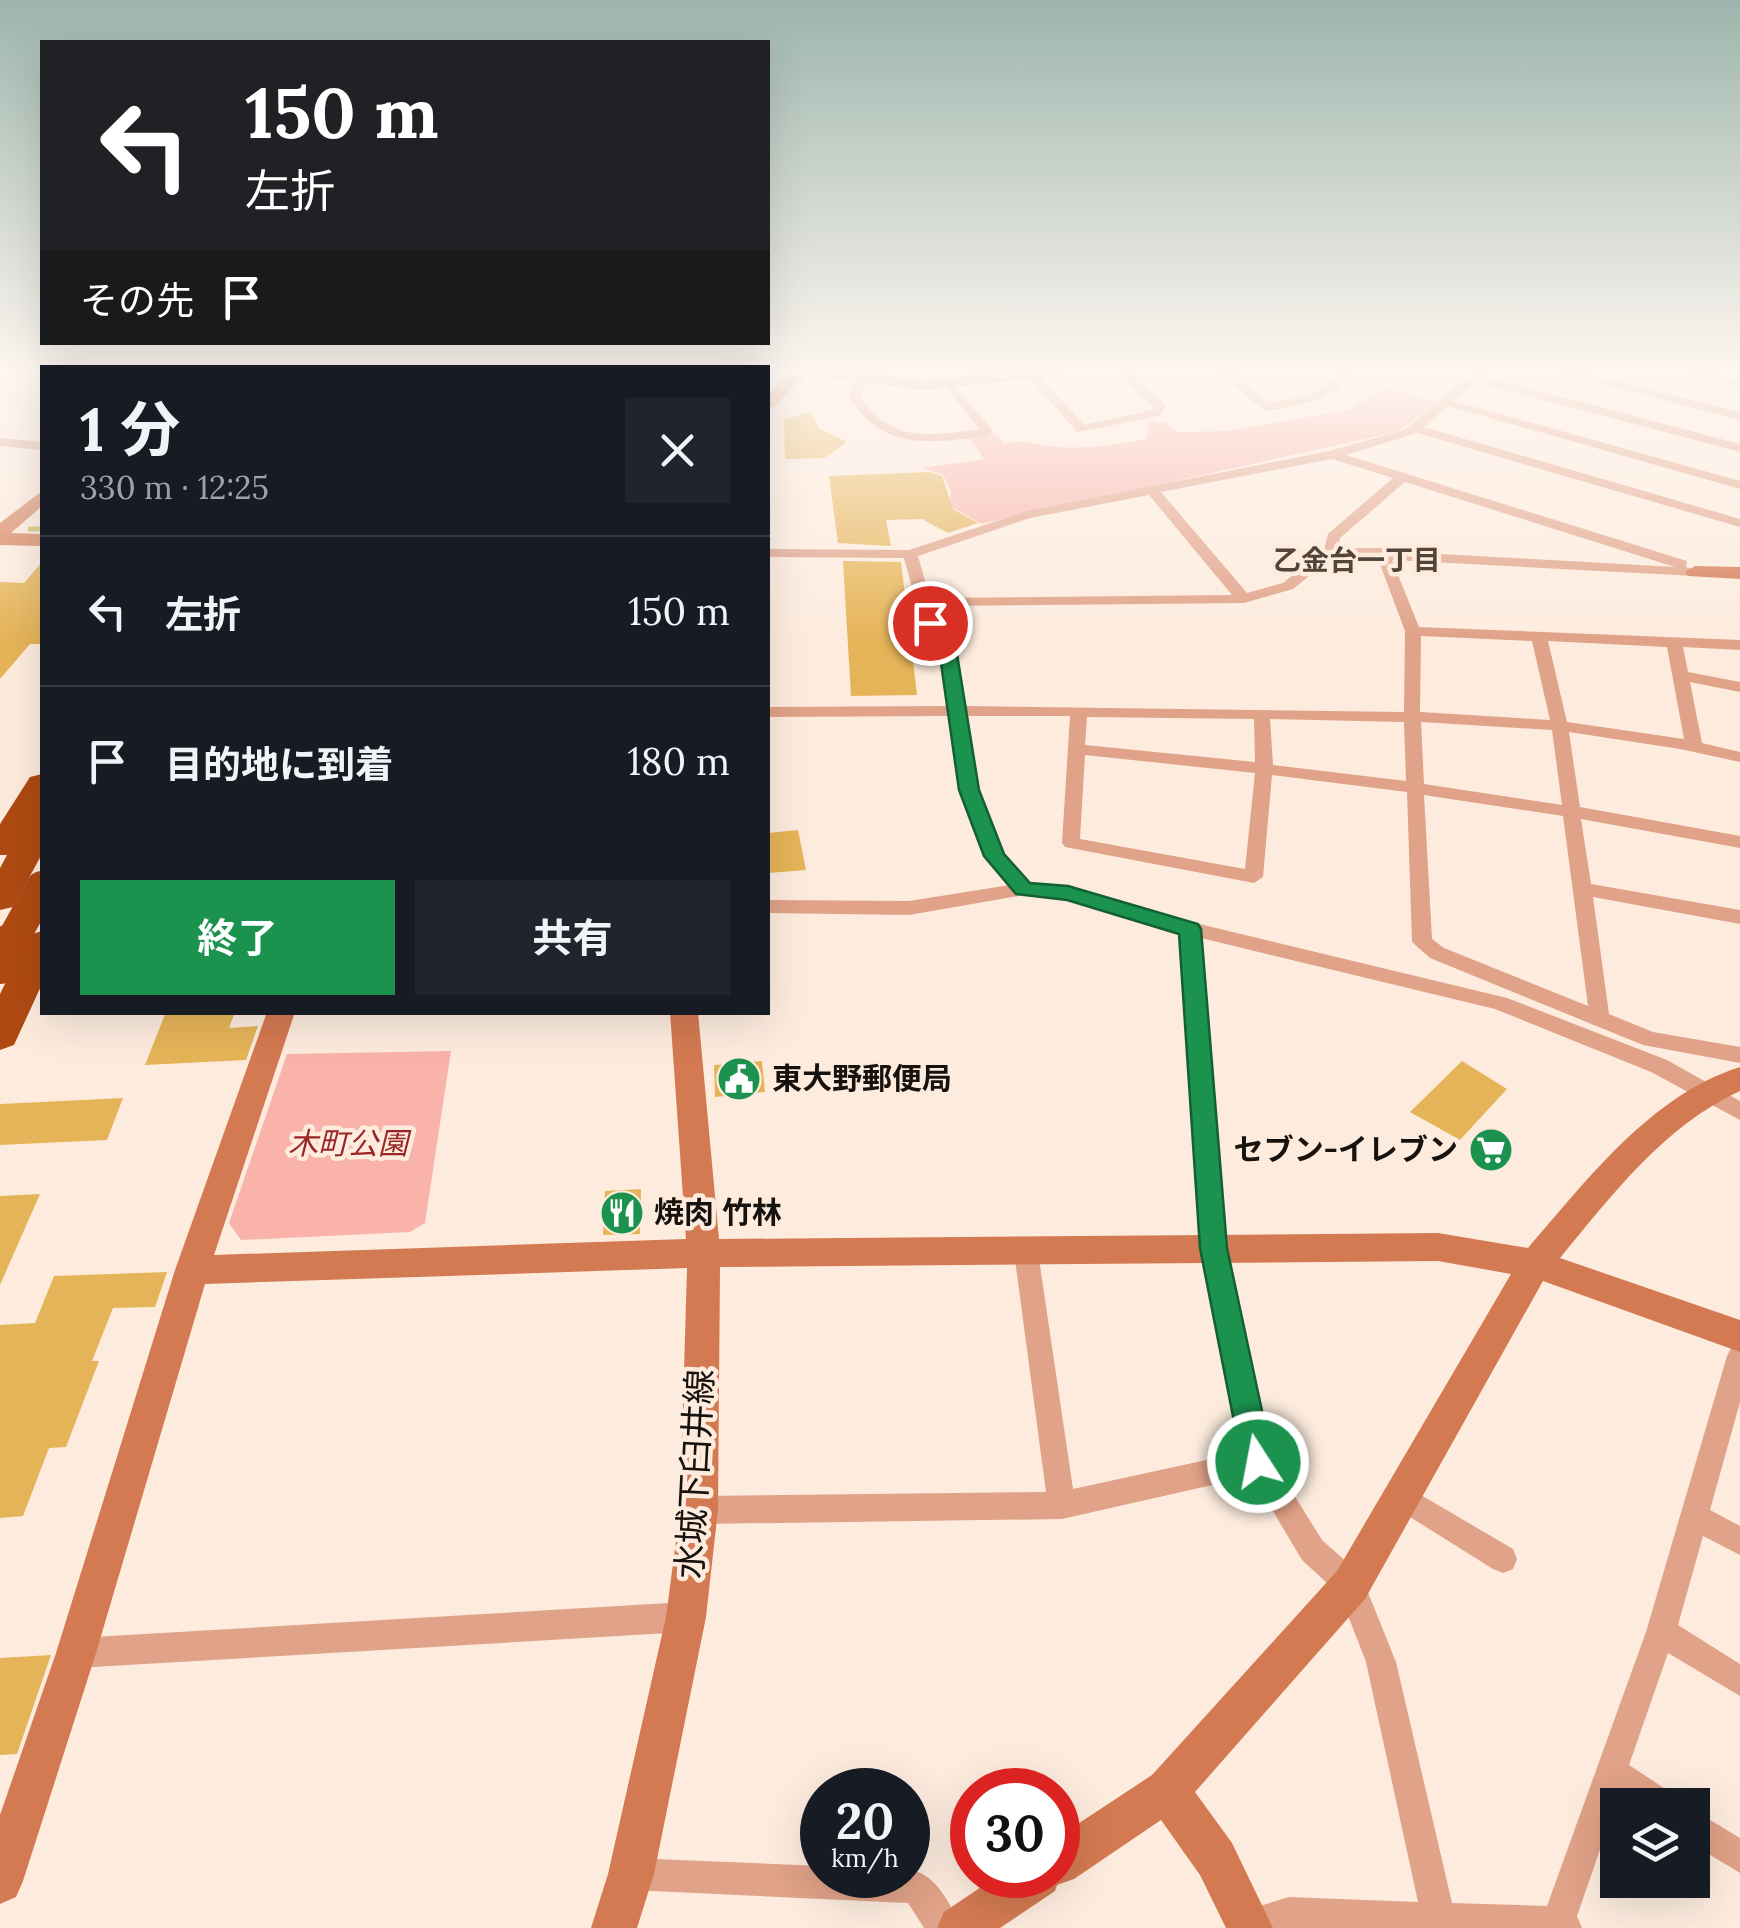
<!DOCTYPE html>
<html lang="ja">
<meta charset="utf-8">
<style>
:root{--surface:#171b24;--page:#20242c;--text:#f1f3f6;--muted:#9ea1a6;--line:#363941;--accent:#1b934f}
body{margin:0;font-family:Lora,"Noto Sans JP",serif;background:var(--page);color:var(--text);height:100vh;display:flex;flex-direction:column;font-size:38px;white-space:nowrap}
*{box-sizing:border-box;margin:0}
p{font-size:32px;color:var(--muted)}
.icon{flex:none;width:55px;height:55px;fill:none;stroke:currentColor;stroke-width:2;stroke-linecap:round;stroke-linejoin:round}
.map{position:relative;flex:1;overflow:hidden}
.panel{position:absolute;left:40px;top:365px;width:730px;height:650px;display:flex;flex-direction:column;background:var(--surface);border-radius:0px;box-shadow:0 10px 40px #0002}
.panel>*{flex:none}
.top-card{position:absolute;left:40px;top:40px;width:730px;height:305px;border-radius:0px;box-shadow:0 10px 40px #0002;background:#202124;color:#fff;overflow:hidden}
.controls{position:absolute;left:1600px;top:1788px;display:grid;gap:20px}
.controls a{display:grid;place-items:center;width:110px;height:110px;border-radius:0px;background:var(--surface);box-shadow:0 10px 40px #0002;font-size:50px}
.speed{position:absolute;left:800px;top:1768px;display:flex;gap:20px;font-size:50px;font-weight:700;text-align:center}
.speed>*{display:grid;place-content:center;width:130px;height:130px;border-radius:50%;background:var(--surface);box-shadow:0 10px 40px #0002;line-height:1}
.speed small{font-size:25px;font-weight:400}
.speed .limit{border:15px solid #d22;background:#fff;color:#111}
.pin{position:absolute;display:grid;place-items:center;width:85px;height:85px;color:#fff;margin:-42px;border:5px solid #fff;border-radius:50%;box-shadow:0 2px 10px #0007}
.me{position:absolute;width:110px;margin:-55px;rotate:349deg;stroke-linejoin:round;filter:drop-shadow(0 0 8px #0008)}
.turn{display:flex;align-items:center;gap:35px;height:210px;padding:0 40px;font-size:45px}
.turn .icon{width:130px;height:130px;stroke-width:2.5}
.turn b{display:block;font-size:70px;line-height:85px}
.then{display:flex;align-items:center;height:95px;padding:0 40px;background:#0003;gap:20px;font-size:38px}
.round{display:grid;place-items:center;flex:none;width:105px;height:105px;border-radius:0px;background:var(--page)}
.summary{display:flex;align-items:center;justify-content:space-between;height:170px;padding:0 40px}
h1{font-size:60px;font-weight:700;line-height:75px}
.button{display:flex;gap:20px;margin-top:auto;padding:20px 40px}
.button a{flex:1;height:115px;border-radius:0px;background:var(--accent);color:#fff;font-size:40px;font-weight:700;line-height:115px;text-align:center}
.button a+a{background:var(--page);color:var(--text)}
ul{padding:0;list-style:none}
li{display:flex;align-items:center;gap:30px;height:150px;padding:0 40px;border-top:2px solid var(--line)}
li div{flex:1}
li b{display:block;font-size:38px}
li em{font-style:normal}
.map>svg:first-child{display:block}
.green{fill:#f9b3ab}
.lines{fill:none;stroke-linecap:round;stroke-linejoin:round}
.stream{stroke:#cbb752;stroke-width:5}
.building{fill:#e6b458}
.street{fill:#e0a288;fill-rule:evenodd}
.secondary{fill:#d47a52;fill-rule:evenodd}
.highway{fill:#b04a13;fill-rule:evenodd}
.highway-bridge-far1{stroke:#b04a13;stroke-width:32}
.highway-bridge{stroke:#b04a13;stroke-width:42}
.route{fill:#1b934f;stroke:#126033;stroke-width:2.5}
.labels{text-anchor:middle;stroke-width:9;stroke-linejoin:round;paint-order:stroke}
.far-neighbourhood-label{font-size:28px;font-weight:bold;fill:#524439;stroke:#fdecde}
.poi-label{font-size:30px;font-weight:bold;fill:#17120d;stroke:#fdecde;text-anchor:start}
.park-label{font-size:30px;font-style:italic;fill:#9a2525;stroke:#fdecde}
.near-street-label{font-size:35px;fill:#17120d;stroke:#fdecde}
</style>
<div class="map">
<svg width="1740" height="1928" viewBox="0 0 1740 1928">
<rect width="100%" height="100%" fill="#fdecde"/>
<path class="green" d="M1386 388 1439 402 1397 432 981 524 950 506 951 491 943 475 922 468 984 459 969 438 996 435 1004 444C1025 439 1037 445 1058 447 1089 449 1116 445 1146 439L1150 421 1166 423 1179 432 1225 431 1349 410Z
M451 1051 425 1223 410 1232 241 1240 229 1223 287 1054Z"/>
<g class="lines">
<path class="stream" d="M30 529H42"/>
</g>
<path class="building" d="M812 412 818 428 847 442 824 458 785 459 784 419Z
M930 472 942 476 953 509 978 523 948 533 922 519 886 520 891 546 838 543 829 476Z
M843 561 901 562 917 695 851 696Z
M42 562V644H30L0 679V582L24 583Z
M798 830 806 870 768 873V833Z
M166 1012H235L229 1028 258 1026 246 1060 145 1065Z
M762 1061 765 1092 715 1097 714 1065Z
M1462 1061 1507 1089 1460 1140 1410 1112Z
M123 1098 107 1140 0 1145V1104Z
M641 1189 640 1234 603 1235 605 1191Z
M40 1194 0 1285V1196Z
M167 1272 155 1307 113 1308 92 1361H99L66 1447 49 1448 23 1516 0 1518V1325L35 1323 54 1276Z
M51 1655 17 1754 0 1755V1658Z"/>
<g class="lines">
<path class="street" d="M1114 370H1127L1164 404 1166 407 1160 416 1077 432 1026 374 1036 372 1084 425 1152 410 1154 408Z
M1216 370H1229L1268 403C1296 399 1325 395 1342 370H1354C1333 401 1300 406 1265 411Z
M1476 370H1489L1483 376 1740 444V452L1476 382 1454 401 1740 481V489L1448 406 1424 427 1740 519V527L1417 433 1346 455 1687 561 1686 567 1702 572 1695 576 1392 560 1419 627 1740 640V650L1683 647 1688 672 1740 682V692L1690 682 1702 743 1740 752V762L1680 749 1569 732 1580 807 1740 836V848L1581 819 1591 884 1740 910V924L1593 897 1609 1014 1653 1032 1740 1047V1063L1643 1045 1430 958 1412 942 1407 792 1272 775 1263 877 1254 883 1065 847 1062 843 1070 716H966L978 789 1002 854 1029 883 1068 887 1191 922 1507 998 1667 1060 1740 1101V1120L1651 1072 1495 1009 1201 938 1226 1248 1271 1458 1322 1540 1361 1575 1365 1585 1396 1662 1452 1903 1547 1906 1646 1632 1727 1356 1731 1348 1740 1344V1402L1710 1510 1740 1526V1555L1703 1536 1678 1625 1740 1664V1696L1668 1653 1629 1765 1673 1794 1678 1805H1634L1619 1795 1577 1916 1582 1928H1233L1237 1913 1289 1897 1418 1902 1366 1662 1340 1595 1302 1560 1252 1476 1062 1519 699 1524 689 1520 685 1510 689 1500 699 1496 1046 1492 1014 1252 1017 1245 1026 1242 1035 1245 1038 1252 1073 1489 1243 1452 1202 1248 1181 933 1067 899 1024 895 909 915 768 913V900L909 901 1010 885C964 834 959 781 949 716L768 717V707L948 706 940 655 927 643 904 558 768 557V549L909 550 1027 511 1329 451 1405 430ZM1332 459 1393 478 1328 534 1324 550 1283 583 1247 593 1161 492ZM1405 482 1675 567 1388 551 1382 548H1339L1340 538ZM1149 495 1232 595 930 598 918 556 1030 518ZM1334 556 1378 559 1405 631 1404 712 964 706 956 653 942 641 932 606 1244 603 1293 589ZM1421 636 1532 641 1550 720 1420 712ZM1548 641 1667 647 1684 739 1567 722ZM1087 717 1254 719 1255 762 1085 745ZM1270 719 1404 722 1406 781 1273 765ZM1421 722 1552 730 1562 805 1424 784ZM1085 755 1255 773 1245 869 1080 839ZM1424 795 1563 816 1588 1006 1444 948 1432 939Z
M1551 370H1572L1740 412V420Z
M1680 370H1700L1740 380V388Z
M858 377 868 379 860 396C890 443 930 436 979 429L943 384 949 380 994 432 988 436C930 443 883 452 848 396Z
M0 438 42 442V450L0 446Z
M1404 1485 1513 1549 1517 1559 1513 1569 1503 1573 1493 1569 1394 1507 1390 1498 1394 1489Z
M686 1602 696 1607 701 1617 696 1627 686 1632 76 1668 65 1664 61 1653 65 1642 76 1638Z
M1692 1809 1740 1838V1873L1692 1844Z
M631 1858 822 1866V1875H908V1870C935 1871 951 1905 961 1928H924L908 1903 631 1890 619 1886 615 1874 619 1862Z"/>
<path class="secondary" d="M792 370H842L925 380 1018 370H1072L1064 375 925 390 805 375 774 407 768 408V394Z
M42 491V506L11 533 42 534V546L0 545V523Z
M1695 566 1740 567V579L1688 576 1685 572Z
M267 1012H295L214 1255 686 1239 670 1012H698L719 1239 1438 1233 1528 1248C1587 1180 1651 1095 1740 1067V1091C1665 1125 1611 1196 1560 1258L1740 1320V1352L1543 1281 1365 1599 1195 1792 1232 1843 1273 1928H1226L1200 1875 1161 1820 1074 1879 1057 1885 1055 1891 1000 1928H937L944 1912 999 1875H1058V1837L1152 1775 1337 1571 1511 1274 1438 1261 720 1267 718 1510 706 1617 654 1874 637 1928H591L608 1874 666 1617 680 1510 687 1268 205 1284 96 1653 23 1881 16 1897 0 1904V1815L56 1653 175 1270Z"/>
<path class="highway" d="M42 774V854L13 907 0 910V868L7 855H0V824L30 777Z
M42 931V984L14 1045 0 1050V994L29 935Z"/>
<path class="highway-bridge-far1" d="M8 948 42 887"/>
<path class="highway-bridge" d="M0 963 10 945"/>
</g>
<linearGradient id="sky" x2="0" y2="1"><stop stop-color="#9cb5ac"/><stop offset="0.58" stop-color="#fef6f0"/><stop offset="1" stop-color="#fef6f0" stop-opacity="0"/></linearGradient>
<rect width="1740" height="640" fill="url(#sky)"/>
<path class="route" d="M930 618 936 619 943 641 957 654 979 790 1004 854 1030 883 1068 886 1198 924 1201 929 1227 1248 1273 1462 1269 1473 1258 1477 1247 1473 1242 1462 1200 1248 1179 934 1067 900 1016 894 984 856 959 790 940 656 926 643 922 623Z"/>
<defs>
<symbol id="civic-disc" viewBox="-11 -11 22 22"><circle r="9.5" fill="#1b934f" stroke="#fdecde"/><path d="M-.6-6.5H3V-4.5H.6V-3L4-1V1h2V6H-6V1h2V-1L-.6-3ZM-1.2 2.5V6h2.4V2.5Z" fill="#fff"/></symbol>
<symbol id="supermarket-disc" viewBox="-11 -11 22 22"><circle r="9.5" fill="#1b934f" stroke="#fdecde"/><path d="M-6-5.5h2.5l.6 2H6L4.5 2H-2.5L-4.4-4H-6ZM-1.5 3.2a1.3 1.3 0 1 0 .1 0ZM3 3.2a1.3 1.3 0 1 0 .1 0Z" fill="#fff"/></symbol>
<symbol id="restaurant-disc" viewBox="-11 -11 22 22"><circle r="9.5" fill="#1b934f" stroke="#fdecde"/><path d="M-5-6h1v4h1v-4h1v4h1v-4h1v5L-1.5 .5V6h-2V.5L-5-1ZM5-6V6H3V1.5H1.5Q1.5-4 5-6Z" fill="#fff"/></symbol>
</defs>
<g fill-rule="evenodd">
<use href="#civic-disc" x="714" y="1054" width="50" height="50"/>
<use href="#supermarket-disc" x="1466" y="1125" width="50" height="50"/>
<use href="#restaurant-disc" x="597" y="1188" width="50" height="50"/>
</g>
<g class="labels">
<g class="far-neighbourhood-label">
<text x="1357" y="570">乙金台一丁目</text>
</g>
<g class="poi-label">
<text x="772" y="1089">東大野郵便局</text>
<text x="1458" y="1160" text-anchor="end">セブン-イレブン</text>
<text x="654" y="1223">焼肉 竹林</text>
</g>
<g class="park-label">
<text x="348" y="1154">木町公園</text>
</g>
<g class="near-street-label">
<text transform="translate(695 1474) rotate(-87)" y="12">水城下臼井線</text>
</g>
</g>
</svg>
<div class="controls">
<a><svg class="icon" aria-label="layers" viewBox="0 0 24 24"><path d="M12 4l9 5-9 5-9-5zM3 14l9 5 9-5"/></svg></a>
</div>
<div class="speed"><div>20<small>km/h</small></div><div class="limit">30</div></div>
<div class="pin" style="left:930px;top:623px;background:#d93025"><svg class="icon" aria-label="arrive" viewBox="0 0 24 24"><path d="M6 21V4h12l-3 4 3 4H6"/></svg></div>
<svg class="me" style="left:1258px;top:1462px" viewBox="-20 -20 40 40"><circle r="17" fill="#1b934f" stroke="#fff" stroke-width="3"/><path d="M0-11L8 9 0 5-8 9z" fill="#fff"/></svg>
<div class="top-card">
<div class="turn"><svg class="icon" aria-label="left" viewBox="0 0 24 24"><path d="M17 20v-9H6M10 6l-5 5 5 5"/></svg><div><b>150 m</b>左折</div></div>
<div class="then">その先<svg class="icon" aria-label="arrive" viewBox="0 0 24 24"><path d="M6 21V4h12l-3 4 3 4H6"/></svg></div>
</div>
<section class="panel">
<div class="summary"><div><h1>1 分</h1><p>330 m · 12:25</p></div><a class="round"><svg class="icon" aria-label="close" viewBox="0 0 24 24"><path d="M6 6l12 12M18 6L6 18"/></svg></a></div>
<ul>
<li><svg class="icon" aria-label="left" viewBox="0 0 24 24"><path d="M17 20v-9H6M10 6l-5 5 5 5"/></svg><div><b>左折</b></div><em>150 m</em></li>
<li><svg class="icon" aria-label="arrive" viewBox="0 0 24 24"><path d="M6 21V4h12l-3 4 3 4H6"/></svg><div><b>目的地に到着</b></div><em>180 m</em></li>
</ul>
<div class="button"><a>終了</a><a>共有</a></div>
</section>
</div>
